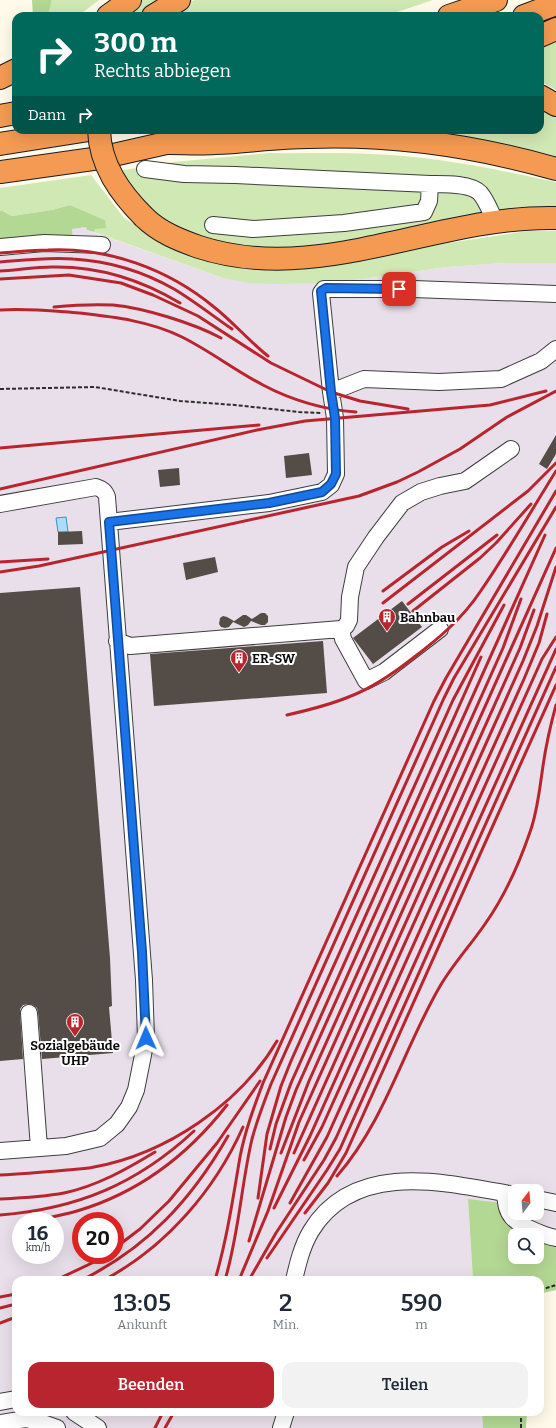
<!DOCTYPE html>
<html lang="de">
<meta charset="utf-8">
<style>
:root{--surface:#fff;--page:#f2f2f3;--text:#1f2937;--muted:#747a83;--accent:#b9252e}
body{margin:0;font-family:Bitter,serif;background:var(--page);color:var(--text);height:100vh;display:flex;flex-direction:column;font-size:15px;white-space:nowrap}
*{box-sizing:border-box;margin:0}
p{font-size:13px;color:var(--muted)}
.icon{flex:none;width:22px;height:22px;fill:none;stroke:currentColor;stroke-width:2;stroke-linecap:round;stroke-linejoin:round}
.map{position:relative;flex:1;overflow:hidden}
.sheet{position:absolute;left:12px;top:1276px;width:532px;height:140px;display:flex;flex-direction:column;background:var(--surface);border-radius:12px;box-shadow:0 4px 16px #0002}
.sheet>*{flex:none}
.hud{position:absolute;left:12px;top:12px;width:532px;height:122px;border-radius:12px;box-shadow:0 4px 16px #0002;background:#00695c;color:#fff;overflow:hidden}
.needle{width:26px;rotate:16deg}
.buttons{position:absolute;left:508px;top:1184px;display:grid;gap:8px}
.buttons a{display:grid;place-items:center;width:36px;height:36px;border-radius:8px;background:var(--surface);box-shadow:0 4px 16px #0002;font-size:20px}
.speed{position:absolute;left:12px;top:1212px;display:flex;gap:8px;font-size:20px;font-weight:700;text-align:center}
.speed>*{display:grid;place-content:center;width:52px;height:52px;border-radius:50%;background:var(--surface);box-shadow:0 4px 16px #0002;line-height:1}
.speed small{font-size:10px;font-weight:400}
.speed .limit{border:6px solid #d22;background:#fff;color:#111}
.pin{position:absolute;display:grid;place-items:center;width:34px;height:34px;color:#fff;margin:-17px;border-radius:8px;box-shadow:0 2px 6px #0006}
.me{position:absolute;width:44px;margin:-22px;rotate:359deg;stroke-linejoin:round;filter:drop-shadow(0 0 3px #0008)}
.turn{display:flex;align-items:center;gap:14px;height:84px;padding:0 16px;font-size:18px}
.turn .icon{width:52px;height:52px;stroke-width:2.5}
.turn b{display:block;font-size:28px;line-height:34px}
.then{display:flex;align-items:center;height:38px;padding:0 16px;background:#0003;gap:8px;font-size:15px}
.eta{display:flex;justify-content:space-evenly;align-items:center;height:68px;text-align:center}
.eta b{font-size:24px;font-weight:600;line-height:28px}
.primary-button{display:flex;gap:8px;margin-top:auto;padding:8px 16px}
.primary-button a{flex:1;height:46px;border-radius:12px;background:var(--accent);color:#fff;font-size:16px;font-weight:600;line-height:46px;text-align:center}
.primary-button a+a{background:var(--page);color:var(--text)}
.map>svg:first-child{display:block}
.industrial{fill:#e9dfea;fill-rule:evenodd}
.green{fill:#d0e8b4}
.forest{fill:#b3d893;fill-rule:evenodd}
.water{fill:#aedcf5;stroke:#3692cc}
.building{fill:#534c47}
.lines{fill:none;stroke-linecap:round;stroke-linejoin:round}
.minor-casing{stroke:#3e3e3e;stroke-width:18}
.highway-casing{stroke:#1c1c1c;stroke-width:24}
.path{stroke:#2d2d2d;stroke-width:2;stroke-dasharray:4 2;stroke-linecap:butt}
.minor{stroke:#fff;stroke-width:16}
.highway{stroke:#f49a52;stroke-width:22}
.rail{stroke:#b9252e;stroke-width:3}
.highway-bridge-casing{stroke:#1c1c1c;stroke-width:24;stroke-linecap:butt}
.highway-bridge{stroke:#f49a52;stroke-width:22}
.route-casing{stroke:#114b97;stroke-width:10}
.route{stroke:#1a73e8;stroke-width:7}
.labels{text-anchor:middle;stroke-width:4;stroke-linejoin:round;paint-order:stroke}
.poi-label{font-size:13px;font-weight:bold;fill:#0b0b0b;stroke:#fff;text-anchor:start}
</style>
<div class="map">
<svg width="556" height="1428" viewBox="0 0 556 1428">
<rect width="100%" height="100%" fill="#fffae9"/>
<path class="industrial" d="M86 227 87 230 223 278H369L447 267 505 263H556V1241L468 1199 473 1280H16V1412H482L483 1428H0V241L73 237 72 229ZM515 1191H537V1213H515ZM21 1221H55V1255H21ZM81 1221H115V1255H81Z"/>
<path class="green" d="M52 0H99L78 16H48Z
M138 0H192V1L195 0H433L385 16H341L297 14 248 16H118Z
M556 38V90L540 81V44Z
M540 106 556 115V159L388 130H540Z
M270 153C303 154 337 152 370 154 433 156 495 169 556 182V209L321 247 263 251 218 245 161 219 139 201 118 171 174 162Z
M91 175 124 218 179 250 215 262 269 271 351 263 435 245 528 231H556V263H505L447 267 369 278 322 283 276 284 249 283 223 278 94 232 95 229 105 220 70 205 52 210 12 216 4 211H0V188Z"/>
<path class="forest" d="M32 0H52L48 16H33Z
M70 205 105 220 106 228 95 229 94 232 87 230 86 227 72 229 73 238 0 241V211H3L12 216 52 210Z
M468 1199 501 1203 556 1241V1290L543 1293 540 1299V1280H473ZM515 1235H537V1257H515Z
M482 1412H527L526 1428H483Z"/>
<path class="water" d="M66 517 68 532H58L56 518Z"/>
<path class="building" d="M556 435V454L547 469 539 464Z
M309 453 312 475 286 478 284 456Z
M179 468 180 485 160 487 158 470Z
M82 531 83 544 58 545V532Z
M215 557 218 572 186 580 183 563Z
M80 587 110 958 112 1006 109 1007 113 1053 42 1059 38 1012 37 1008 33 1005 29 1004 23 1005 20 1009V1013L23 1059 0 1061V593Z
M402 601 422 627 373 664 353 638Z
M261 613H265L268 616V622L265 625H261L251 621 248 625 244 627 233 622 229 627 225 628 221 627 219 624 220 618 223 616 227 617 234 621 233 622 243 615H246L252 619Z
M323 641 327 693 154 706 150 654Z"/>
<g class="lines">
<defs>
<path id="minor" d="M145 169 184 174 235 175 430 184
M213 225 253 229 344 223 424 212 429 201 430 184C443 184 470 183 480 193 487 201 491 213 495 221
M0 247 44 243 102 245
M331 392 364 379 439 382 501 379 541 361 556 349
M0 504 96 487C102 489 105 491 107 497L144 980 146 1038 143 1055 136 1090 129 1107 117 1124 100 1138 66 1146 0 1151
M109 522 269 503 322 492 331 485 336 474 335 418 331 392 321 293 324 289H413L556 294
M341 629 343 639 366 681 384 672 440 629
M117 641 130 646 341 629 346 626 349 620 350 597 356 567 376 537 402 503 421 492 440 486 465 481 511 449
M29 1013 39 1148
M505 1193C506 1202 506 1210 512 1217 520 1226 545 1236 556 1238
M537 1199 556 1203
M294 1280C298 1263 302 1246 311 1231 355 1159 447 1183 515 1195
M0 1402 16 1399
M74 1412 98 1428
M0 1423 26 1419 43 1423 57 1428
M281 1428 286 1412"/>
<path id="highway" d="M108 16 130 0
M153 16 179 0
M449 16 496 0
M524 16 556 4
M540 36 556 29
M0 78 16 70
M540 96 556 105
M0 116 16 113
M169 143C184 143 200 144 215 143 246 142 277 137 308 137 392 134 476 146 556 169
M0 144 89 130
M0 172 100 158 184 139
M144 217C159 232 179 240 199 247 318 286 437 215 556 218"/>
</defs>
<use href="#minor" class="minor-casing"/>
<use href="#highway" class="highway-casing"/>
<path class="path" d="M0 389 95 387 180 401 235 405 299 412 321 413
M540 1290 556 1285
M521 1428V1412"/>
<use href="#minor" class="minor"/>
<use href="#highway" class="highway"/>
<path class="rail" d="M0 253C16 252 32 250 48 250 108 247 168 269 214 307 233 322 249 341 268 356
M0 262C24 260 49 257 73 259 108 261 144 272 174 289 194 301 213 316 232 329
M0 271C17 270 35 267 52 267 99 266 140 279 180 303
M0 279 69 275 121 283 153 295 198 316 271 363 331 392 360 401 408 409
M54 307C74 305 93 304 113 305 144 308 193 323 221 338
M0 310C27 308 52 311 79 313 114 317 150 321 182 337 210 351 236 371 263 385 291 400 325 410 356 412
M0 448 259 425
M0 489 257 430 305 421 490 405 546 391
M0 562 48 559
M0 572 39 566 359 496 397 482 418 472 460 449 507 417 556 391
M383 591 442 547 469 531
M383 603 528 491 556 463
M408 604 497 535
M413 611 480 558 496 543 531 504
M287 715C309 710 330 705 351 696 374 687 394 673 413 658 438 639 462 619 480 592 507 553 531 511 556 471
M270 1149 276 1124 291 1083 481 657
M281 1153 309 1081 503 648 521 599
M294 1153 520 648 534 610
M304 1160 322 1127 524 679 539 643 547 614
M0 1175C22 1174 45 1172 67 1170 76 1169 85 1169 94 1167 166 1154 240 1104 277 1041
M337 1176C385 1121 403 1050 439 988 452 965 470 946 485 924 505 896 519 864 530 832 537 813 539 793 542 773 545 750 550 727 556 705
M258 1198 267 1134 281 1086 291 1061 453 700 504 605
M0 1199C21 1198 43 1197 64 1193 97 1186 127 1169 155 1152
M290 1203 327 1137 542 659 556 637
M274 1208 310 1136 523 661 537 626 556 567
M305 1213 328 1183 346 1153 556 685
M0 1215C77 1209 137 1184 194 1131
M33 1221C47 1218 63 1215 77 1211 138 1193 188 1155 227 1105
M249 1241 286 1117 296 1090 545 535
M115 1248 140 1229 169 1201 217 1143 260 1081
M267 1258 327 1170 340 1149 556 667
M56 1280 92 1263 105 1255
M82 1280C148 1247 192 1199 228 1136
M104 1280C166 1247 215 1190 243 1127
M215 1280C227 1239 233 1198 240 1157 245 1131 254 1107 263 1083L434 701 446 678 556 491
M225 1280C239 1233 241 1186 252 1139 257 1120 264 1102 271 1084L444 698 454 678 556 507
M239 1280 268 1211 299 1122 556 548
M249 1280 276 1233 324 1160 336 1138 556 649
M0 1297 16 1294
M0 1308 16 1304
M0 1323 16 1317
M155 1428 163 1412
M165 1428 174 1412"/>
<defs>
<path id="highway-bridge" d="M99 130C100 165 120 193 144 217"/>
</defs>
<use href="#highway-bridge" class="highway-bridge-casing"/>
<use href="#highway-bridge" class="highway-bridge"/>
</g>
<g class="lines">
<defs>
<path id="route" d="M146 1038 142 952 109 522 269 503 322 492 331 484 336 474 335 418 331 392 321 291 326 288 399 289"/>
</defs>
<use href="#route" class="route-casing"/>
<use href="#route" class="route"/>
</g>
<defs>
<symbol id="building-pin" viewBox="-11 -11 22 30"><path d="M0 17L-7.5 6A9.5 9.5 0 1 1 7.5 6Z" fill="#b9252e" stroke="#fff"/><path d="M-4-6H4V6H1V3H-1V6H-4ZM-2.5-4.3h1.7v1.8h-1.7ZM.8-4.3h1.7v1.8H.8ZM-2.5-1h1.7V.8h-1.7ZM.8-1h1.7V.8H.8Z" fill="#fff"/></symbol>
</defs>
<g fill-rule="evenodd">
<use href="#building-pin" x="377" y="607" width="20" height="27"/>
<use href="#building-pin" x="229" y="648" width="20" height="27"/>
<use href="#building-pin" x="65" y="1012" width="20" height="27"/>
</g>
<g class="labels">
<g class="poi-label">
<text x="400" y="622">Bahnbau</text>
<text x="252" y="663">ER-SW</text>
<text x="75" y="1050" text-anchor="middle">Sozialgebäude<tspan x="75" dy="15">UHP</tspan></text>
</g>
</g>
</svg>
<div class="buttons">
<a><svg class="needle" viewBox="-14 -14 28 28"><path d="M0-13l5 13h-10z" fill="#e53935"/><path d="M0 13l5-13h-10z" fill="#747a83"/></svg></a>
<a><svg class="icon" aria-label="search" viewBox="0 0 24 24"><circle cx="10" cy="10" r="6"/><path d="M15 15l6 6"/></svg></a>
</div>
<div class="speed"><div>16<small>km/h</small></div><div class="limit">20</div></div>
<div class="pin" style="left:399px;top:289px;background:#d93025"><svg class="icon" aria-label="arrive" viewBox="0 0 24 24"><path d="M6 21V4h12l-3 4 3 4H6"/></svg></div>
<svg class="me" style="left:146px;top:1038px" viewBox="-20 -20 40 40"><path d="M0-17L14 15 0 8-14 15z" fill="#1a73e8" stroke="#fff" stroke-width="4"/></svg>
<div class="hud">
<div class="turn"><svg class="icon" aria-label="right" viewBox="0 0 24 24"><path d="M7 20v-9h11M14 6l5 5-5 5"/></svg><div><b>300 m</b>Rechts abbiegen</div></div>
<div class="then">Dann<svg class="icon" aria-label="right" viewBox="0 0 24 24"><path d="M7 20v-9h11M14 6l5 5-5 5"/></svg></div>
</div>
<section class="sheet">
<div class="eta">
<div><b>13:05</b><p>Ankunft</p></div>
<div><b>2</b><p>Min.</p></div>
<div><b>590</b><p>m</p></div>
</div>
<div class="primary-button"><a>Beenden</a><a>Teilen</a></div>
</section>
</div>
